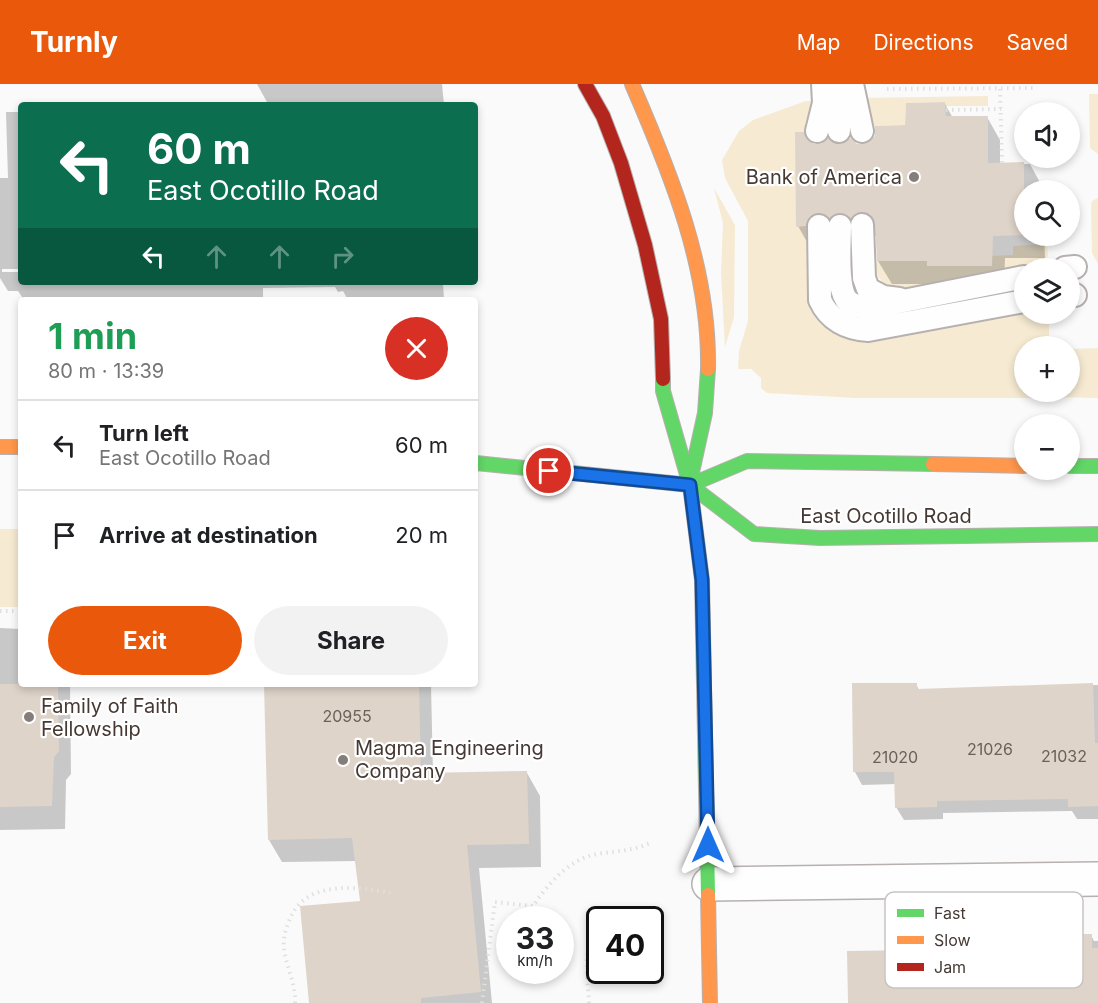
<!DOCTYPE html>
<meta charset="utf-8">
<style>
:root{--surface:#fff;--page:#f2f2f2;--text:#202124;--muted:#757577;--line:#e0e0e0;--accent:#ea580c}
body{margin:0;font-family:Inter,sans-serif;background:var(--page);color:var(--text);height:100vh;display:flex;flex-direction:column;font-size:22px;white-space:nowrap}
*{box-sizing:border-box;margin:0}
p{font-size:20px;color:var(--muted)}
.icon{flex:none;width:33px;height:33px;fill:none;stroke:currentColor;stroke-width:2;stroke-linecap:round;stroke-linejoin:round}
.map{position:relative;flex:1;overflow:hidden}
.drawer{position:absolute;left:18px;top:213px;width:460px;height:390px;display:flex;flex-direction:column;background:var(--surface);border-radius:6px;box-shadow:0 3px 9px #0003}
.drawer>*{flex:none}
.guide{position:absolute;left:18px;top:18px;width:460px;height:183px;border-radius:6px;box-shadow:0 3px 9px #0003;background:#0b6e4f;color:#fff;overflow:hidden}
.tools{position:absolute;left:1014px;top:18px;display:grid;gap:12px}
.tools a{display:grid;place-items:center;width:66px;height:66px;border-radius:50%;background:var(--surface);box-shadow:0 3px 9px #0003;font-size:30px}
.speed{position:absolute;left:496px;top:822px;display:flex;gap:12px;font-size:30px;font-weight:700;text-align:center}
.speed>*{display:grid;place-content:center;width:78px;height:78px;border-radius:50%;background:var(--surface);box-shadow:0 3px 9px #0003;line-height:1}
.speed small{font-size:15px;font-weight:400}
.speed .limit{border:3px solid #111;border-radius:9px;background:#fff;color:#111}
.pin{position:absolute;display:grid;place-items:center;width:51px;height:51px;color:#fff;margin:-26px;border:3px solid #fff;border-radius:50%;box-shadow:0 2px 6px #0007}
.me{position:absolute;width:66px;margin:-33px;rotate:0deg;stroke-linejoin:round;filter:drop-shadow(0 0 4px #0008)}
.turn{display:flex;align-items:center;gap:21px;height:126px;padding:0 30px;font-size:27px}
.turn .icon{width:78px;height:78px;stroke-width:2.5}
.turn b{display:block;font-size:42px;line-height:51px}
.lanes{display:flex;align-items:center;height:57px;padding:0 30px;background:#0003;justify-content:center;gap:30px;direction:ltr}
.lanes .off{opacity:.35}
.round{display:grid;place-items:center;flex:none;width:63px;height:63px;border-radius:32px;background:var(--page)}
.overview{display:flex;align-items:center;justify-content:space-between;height:102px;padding:0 30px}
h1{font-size:36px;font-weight:700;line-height:45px;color:#1e9e55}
.button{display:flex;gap:12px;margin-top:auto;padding:12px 30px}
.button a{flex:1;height:69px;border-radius:36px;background:var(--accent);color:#fff;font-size:24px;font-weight:700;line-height:69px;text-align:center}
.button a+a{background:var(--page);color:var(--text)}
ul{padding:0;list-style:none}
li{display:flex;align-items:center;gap:18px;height:90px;padding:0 30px;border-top:2px solid var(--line)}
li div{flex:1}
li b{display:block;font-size:22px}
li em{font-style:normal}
header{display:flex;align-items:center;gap:36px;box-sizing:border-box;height:84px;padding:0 30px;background:var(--accent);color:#fff}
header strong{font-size:28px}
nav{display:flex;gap:33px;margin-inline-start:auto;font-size:21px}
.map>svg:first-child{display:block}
.green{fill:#f6ead2}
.shadow{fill:#0003;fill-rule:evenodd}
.building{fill:#dfd4ca}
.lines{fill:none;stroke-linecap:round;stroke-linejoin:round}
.lane-casing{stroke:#b6b1af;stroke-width:26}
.street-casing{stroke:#b6b1af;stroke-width:36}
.fast-casing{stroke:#b6b1af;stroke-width:16}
.slow-casing{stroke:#b6b1af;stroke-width:16}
.jam-casing{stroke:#b6b1af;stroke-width:16}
.path{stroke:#e0e0df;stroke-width:4;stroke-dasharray:1.5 4.5;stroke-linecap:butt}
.lane{stroke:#fefefe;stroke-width:22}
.street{stroke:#fefefe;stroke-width:33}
.fast{stroke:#63d668;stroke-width:14}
.slow{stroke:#ff974d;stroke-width:14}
.jam{stroke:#b3261e;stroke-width:14}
.route-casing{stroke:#114b97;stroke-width:15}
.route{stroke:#1a73e8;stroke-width:10}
.poi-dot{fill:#857d79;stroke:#fff;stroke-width:2}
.labels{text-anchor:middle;stroke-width:4.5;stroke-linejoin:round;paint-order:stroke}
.number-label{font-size:16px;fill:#6c605a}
.poi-label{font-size:20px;fill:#463934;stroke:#fff;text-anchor:start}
.street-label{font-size:20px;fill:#463934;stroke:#fff}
.key{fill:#fff;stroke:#c8c4c2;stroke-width:1.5}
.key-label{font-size:16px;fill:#463934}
</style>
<header>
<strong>Turnly</strong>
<nav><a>Map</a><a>Directions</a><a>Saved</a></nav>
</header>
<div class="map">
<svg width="1098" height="919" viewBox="0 0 1098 919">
<rect width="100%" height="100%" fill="#fafafa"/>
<path class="green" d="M1089 10H1098V70L1090 64Z
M988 12V22H945V18L906 19 905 41 872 42 861 14Z
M806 17H813L805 40 808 217C812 242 842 258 865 258L1024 229 1049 230V262H1024V308H1035V314H855L767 309 761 304V294L751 285H738L739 267 748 237V137L725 94 722 76 739 47 753 36Z
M714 104 735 141 734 233 725 263 721 189 723 139Z
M1098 114V180L1092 169 1091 123 1092 117Z
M1044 160 1047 163 1048 172 1039 180 902 206C885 203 875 195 873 177H927V182H991L992 172 1013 171V162Z
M1098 264V314L1052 313V308H1070V265Z
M0 445H21V523H0Z"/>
<path class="shadow" d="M257 0H442L444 21 268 20Z
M945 20 953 34 987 33 1000 56V80H1030L1044 106H1024V152H1044L1045 174H1005L1004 205 939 200H892L878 177 877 151 864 156 855 151 811 165 798 142 803 49 809 59 814 62H866L907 43Z
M6 28H21V198H446H443L444 216H348L343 207 338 208 335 203 263 204V216H24L18 207H8L0 194V94H8ZM2 185H21V188H2Z
M0 544 21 545V600H70L71 690 66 696 65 745 0 746Z
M266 600H431L433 690 527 689 540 712 541 783 479 784 492 919H311L362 818 357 777 282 778 269 756Z
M916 600 919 606 1098 601V735H1077L1072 727 943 729V735L904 736 896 723V700L862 701 855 688Z
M1024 848 1026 851H1091L1094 857H1098V919H849Z"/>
<path class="building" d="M945 18 946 32H988V79L1024 78V151L993 152 992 182H927V177H877L875 140 873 133 862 128 851 134 841 129 829 134 818 129 808 135 806 142 796 143 795 48H804L807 56 814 60H821L828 54 840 60 851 54 857 60H864L875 52V42L905 41 906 19Z
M852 599H917V605L1093 599 1095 659H1098V722L1068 723V715L937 717V723L895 724 894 688H853Z
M0 600H58L59 667 54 673 52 722 0 723Z
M264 600H419L421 689 527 687 529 760 467 761 481 908 421 914V919H309L300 822 360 817 352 754 268 756Z
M1025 846V850H1092V864H1098V919H848L847 867 983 865V847Z"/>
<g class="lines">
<defs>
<path id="lane" d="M838 0 839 47
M852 0 862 47
M817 47 824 19 823 0
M862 141 864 194 868 205 883 213 899 215
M819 142 820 216C829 236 847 245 868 246L1024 217
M840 142C840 160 836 200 846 215 851 222 860 223 868 224L1024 193
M1065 184 1075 183
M1070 211H1075"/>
<path id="street" d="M709 800 1098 795"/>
<path id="fast" d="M663 295V307L690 401 702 496 708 811
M476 379 690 401 747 377 933 380
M1070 382H1098
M691 393 705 329 708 285
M690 401 754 450 820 454 1098 450"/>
<path id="slow" d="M632 0C671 90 710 185 708 285
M0 363H21
M933 380 1024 382
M708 811 710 919"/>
<path id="jam" d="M585 0 603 32 621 79 645 161 661 235 663 295"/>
</defs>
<use href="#lane" class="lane-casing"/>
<use href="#street" class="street-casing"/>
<use href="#fast" class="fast-casing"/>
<use href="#slow" class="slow-casing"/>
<use href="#jam" class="jam-casing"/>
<path class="path" d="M887 5 1034 4
M1000 5 1002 79
M946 26 1001 25
M0 527H21
M604 836 626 828 643 836
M651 839 652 840
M295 919C296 899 286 883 284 865 283 854 285 847 289 837 304 796 355 802 390 809
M482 919 495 818 533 822C548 800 569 775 597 770 616 767 634 767 652 758
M589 919C588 894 581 858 600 839"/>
<use href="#lane" class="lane"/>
<use href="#street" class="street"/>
<use href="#fast" class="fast"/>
<use href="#slow" class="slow"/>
<use href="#jam" class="jam"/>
</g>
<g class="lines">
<defs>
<path id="route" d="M549 387 690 401 702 496 708 761"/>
</defs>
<use href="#route" class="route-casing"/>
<use href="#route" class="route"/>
</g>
<g class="poi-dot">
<circle cx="914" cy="93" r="6"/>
<circle cx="29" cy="633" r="6"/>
<circle cx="343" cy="676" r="6"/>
</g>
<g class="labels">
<g class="number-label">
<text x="347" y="638">20955</text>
<text x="990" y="671">21026</text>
<text x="1064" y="678">21032</text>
<text x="895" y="679">21020</text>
</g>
<g class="poi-label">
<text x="902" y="100" text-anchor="end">Bank of America</text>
<text x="41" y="629">Family of Faith<tspan x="41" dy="23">Fellowship</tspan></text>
<text x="355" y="671">Magma Engineering<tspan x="355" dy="23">Company</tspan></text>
</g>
<g class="street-label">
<text x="886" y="439">East Ocotillo Road</text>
</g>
</g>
<rect x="885" y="808" width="198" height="96" rx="9" class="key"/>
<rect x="897" y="825" width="27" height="8" fill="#63d668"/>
<rect x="897" y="852" width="27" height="8" fill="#ff974d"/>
<rect x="897" y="879" width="27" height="8" fill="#b3261e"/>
<g class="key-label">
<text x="934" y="835">Fast</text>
<text x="934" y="862">Slow</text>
<text x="934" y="889">Jam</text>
</g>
</svg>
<div class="tools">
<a><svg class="icon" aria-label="sound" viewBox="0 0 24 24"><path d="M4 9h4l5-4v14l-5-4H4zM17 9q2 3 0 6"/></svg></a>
<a><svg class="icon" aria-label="search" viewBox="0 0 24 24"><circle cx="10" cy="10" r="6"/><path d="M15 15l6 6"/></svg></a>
<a><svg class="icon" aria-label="layers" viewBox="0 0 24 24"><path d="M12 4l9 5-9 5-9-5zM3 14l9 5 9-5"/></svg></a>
<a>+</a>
<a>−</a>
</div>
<div class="speed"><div>33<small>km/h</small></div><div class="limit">40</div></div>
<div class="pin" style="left:549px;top:387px;background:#d93025"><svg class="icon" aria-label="arrive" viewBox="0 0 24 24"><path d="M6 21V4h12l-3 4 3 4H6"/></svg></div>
<svg class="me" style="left:708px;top:761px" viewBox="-20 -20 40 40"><path d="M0-17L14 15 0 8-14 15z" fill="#1a73e8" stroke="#fff" stroke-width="4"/></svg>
<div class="guide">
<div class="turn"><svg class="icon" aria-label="left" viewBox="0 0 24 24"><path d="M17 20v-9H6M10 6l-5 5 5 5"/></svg><div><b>60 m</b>East Ocotillo Road</div></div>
<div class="lanes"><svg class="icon" aria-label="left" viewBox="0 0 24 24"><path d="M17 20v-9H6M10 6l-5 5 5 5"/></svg><svg class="icon off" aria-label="ahead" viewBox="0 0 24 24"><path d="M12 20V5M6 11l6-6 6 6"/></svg><svg class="icon off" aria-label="ahead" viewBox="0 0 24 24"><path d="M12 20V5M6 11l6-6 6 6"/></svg><svg class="icon off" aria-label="right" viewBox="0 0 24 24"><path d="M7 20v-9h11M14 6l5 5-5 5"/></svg></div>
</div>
<section class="drawer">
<div class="overview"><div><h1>1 min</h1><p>80 m · 13:39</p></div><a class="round" style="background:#d93025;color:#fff"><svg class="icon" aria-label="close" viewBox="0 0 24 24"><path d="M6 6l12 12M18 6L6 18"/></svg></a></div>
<ul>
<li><svg class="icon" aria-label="left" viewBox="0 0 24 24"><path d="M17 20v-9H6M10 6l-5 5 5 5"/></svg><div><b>Turn left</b><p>East Ocotillo Road</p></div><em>60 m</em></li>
<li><svg class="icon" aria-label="arrive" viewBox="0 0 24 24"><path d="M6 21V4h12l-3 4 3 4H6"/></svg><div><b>Arrive at destination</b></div><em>20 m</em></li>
</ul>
<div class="button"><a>Exit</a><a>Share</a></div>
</section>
</div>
